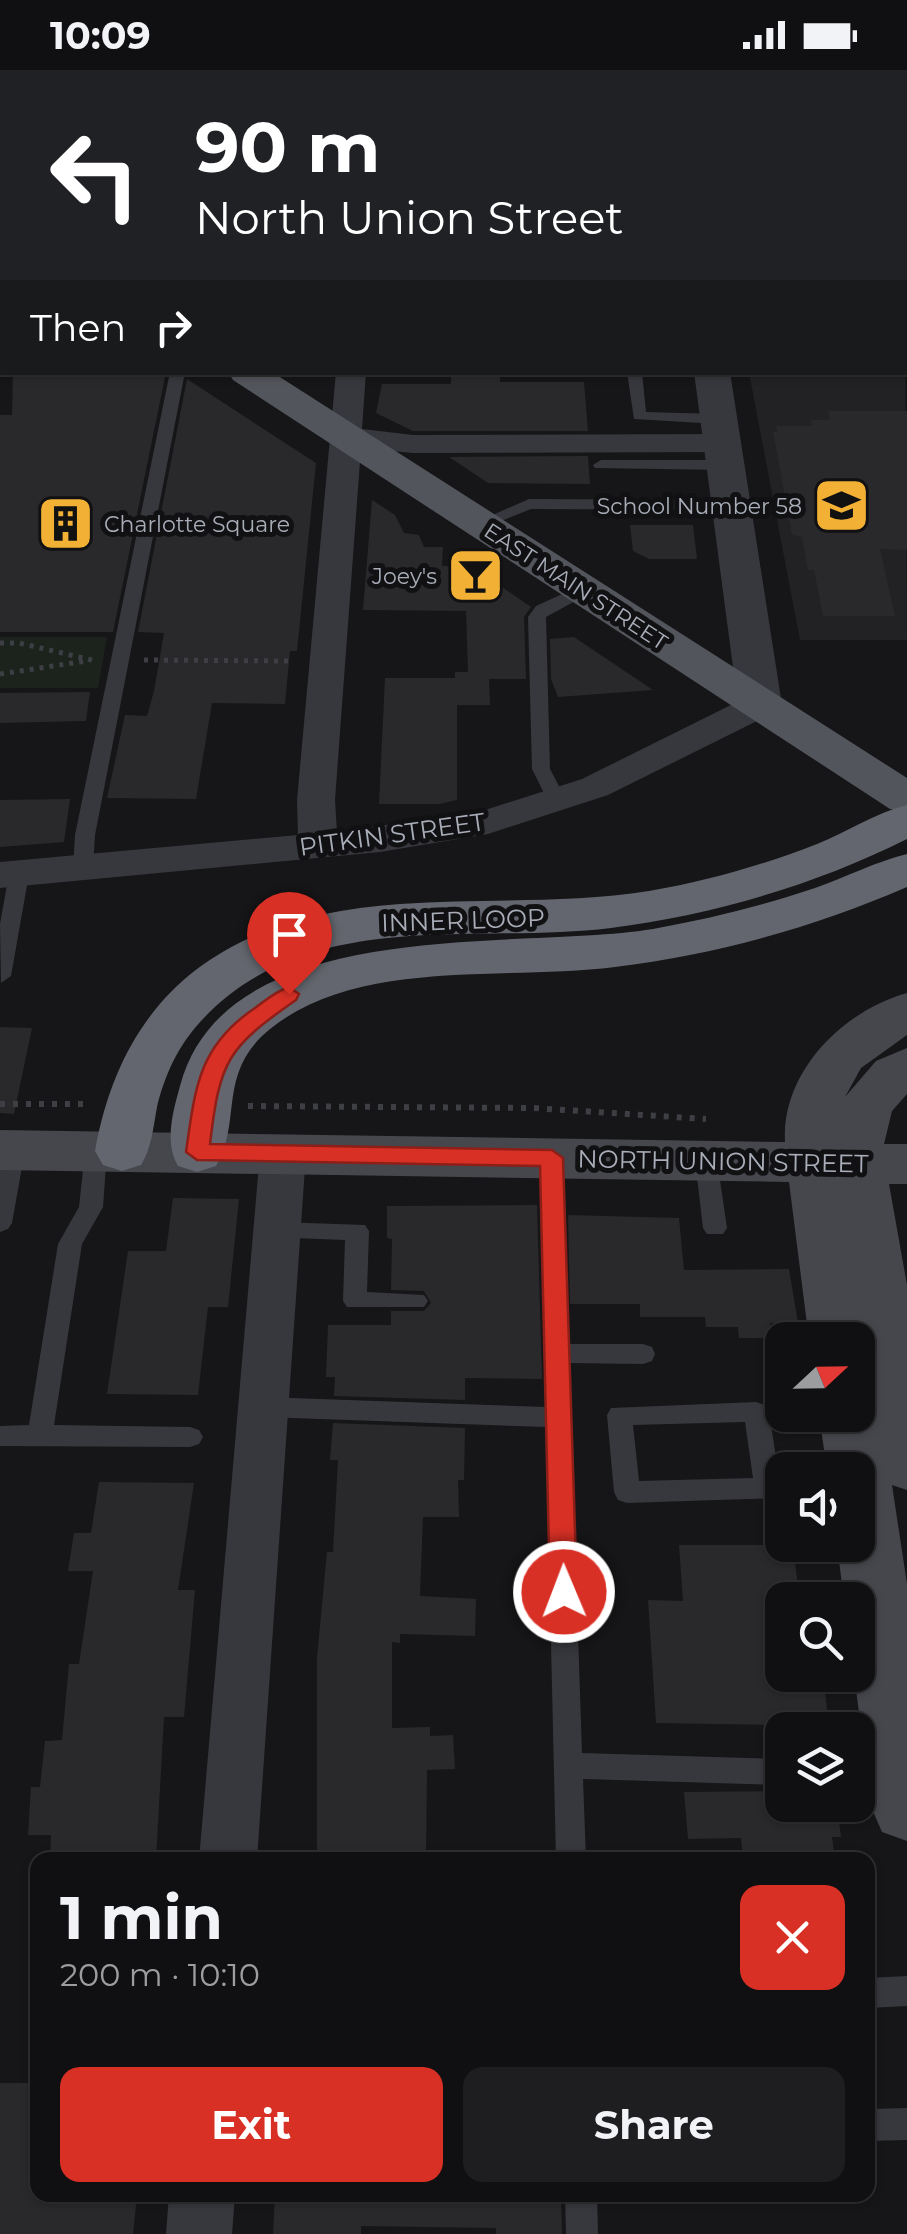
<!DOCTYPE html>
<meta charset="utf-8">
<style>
:root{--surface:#101012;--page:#1e1e20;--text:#f1f3f6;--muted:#9c9d9f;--line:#303032;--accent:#d93025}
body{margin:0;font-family:Montserrat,sans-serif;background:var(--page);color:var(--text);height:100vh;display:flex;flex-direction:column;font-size:38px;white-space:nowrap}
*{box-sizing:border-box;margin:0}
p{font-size:32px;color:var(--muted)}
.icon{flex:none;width:55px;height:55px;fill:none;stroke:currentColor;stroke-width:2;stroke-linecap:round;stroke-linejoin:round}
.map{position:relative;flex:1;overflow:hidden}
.drawer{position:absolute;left:30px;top:1782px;width:845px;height:350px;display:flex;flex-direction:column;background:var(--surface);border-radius:20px;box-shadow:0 2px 8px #0004,0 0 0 2px var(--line)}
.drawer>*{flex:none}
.guide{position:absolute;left:0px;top:0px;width:908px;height:305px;box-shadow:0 2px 8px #0004,0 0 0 2px var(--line);background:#202124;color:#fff;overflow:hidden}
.needle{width:65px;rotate:68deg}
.tools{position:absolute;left:765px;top:1252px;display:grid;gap:20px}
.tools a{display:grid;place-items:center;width:110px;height:110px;border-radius:20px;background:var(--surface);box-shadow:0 2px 8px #0004,0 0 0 2px var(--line);font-size:50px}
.pin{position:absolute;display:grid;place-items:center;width:85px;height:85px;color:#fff;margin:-102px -42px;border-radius:50% 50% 50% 0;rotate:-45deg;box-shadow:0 0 10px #0007}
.pin .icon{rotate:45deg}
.me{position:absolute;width:110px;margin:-55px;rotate:359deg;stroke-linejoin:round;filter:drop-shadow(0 0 8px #0008)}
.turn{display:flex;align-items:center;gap:35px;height:210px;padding:0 30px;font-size:45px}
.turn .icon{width:130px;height:130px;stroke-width:2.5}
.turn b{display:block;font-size:70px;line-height:85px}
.then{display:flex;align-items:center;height:95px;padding:0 30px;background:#0003;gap:20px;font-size:38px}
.round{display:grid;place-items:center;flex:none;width:105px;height:105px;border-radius:20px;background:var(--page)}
.head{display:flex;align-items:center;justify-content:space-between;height:170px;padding:0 30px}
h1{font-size:60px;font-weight:700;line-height:75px}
.cta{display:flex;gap:20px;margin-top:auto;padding:20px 30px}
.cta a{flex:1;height:115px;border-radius:20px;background:var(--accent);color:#fff;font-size:40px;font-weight:700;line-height:115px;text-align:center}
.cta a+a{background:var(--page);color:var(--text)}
.status{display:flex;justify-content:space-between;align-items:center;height:70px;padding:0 50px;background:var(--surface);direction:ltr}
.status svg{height:28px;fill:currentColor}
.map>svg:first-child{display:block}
.built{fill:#222225}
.green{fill:#1c231d}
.building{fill:#29292c}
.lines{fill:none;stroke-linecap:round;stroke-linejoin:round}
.path-far1{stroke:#3d3f44;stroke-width:5;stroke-dasharray:4 6;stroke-linecap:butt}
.path{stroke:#3d3f44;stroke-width:6;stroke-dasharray:5 8;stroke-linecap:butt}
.service{fill:#37383d;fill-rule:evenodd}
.minor{fill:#37383d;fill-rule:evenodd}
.tertiary{fill:#37383d;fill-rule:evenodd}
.secondary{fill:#45474d;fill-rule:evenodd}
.primary{fill:#53555c;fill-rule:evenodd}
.motorway{fill:#63666e;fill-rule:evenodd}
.route{fill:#d93025;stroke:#8d1f18;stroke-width:2.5}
.labels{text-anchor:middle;stroke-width:10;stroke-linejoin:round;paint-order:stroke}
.far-poi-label{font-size:22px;fill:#a8adb8;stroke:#111113;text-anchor:end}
.far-street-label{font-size:22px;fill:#a8adb8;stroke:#111113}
.street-label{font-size:25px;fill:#a8adb8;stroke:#111113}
</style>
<div class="status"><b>10:09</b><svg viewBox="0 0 49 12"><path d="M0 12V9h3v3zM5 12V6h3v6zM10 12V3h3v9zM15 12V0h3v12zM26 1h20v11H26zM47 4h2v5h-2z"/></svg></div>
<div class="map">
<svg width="907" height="2164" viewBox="0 0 907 2164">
<rect width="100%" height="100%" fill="#161618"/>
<path class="built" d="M905 268 907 570H800L749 303 905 302Z"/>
<path class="green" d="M0 567H107L98 618H0Z"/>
<path class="building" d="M13 302H166L113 562H0V345H12Z
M451 302H500V312H584L588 361H413L376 343 382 314H451Z
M187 309 316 393 297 581H290L285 634 212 633 196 729 107 728 125 645 147 646 154 621 164 563 138 562Z
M828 341H907V480L880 479 895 546H823L814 500H808L802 467 792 465 773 362H777L776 356H812L811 350H830Z
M588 386 590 414 488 413 449 387Z
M372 430 395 445 404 463 419 465 424 477H443L442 496 473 497 531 537 524 547 526 609H489L490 635H457V730L439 734H379L385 608H455V602H468L466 541 363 540Z
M630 455H693L697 489H649L633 481Z
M574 567 653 620 558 627 551 609 550 569Z
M90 622 86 651 0 653V623Z
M70 729 64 772 0 777V730Z
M0 957 32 958 14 1044 0 1043Z
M173 1128 239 1129 228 1237H208L198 1325 107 1324 128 1181H166Z
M537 1135 542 1309 465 1308V1330L334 1326 335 1307H326L328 1255H391V1241H424L431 1233 424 1221 391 1220 392 1169 387 1168V1136Z
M568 1145 679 1148 684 1200 789 1199 798 1253H770L772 1268H739L738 1257H706L705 1247H640V1234H570Z
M333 1353 465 1358 464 1410H458L459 1447H423L420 1526 476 1529 475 1566 400 1564V1573L392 1572V1658L430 1657V1666L453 1665 455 1699 427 1700 426 1788 317 1790V1587L327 1482H333L338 1390H330Z
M99 1412 194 1413 178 1520H195L184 1647H164L156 1790H50L51 1765H28L31 1717H40L45 1671 62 1670 69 1594H79L93 1501H68L74 1463H91Z
M679 1475H793L799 1525H782V1605H823L829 1656 656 1653 648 1530 683 1531Z
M782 1721V1735H837L841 1767H832L835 1790H743L741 1768 688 1769 684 1722Z
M0 2013H38V2125H137L133 2164H0Z
M275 2125H561L562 2164H496V2158L361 2156V2164H273Z"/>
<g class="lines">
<path class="path-far1" d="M0 573H19L92 590
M144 590 292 591
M0 604 86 591"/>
<path class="path" d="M0 1034H91
M248 1036 533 1038 706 1049"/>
<path class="service" d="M905 157H907V165H905Z
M170 302H185L95 765 93 798 83 804 73 798 75 765Z
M627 302H642L646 342 719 344 727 349 719 354 634 349Z
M601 390H726L734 395 726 400 595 398 593 395Z
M529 429 731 430 739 435 731 440 531 439 486 457 472 454Z
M582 515 588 516V524L546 547 550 699 559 716 573 730 563 736 544 723 532 699 528 547 536 536Z
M19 798 29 804 11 906 1 913 0 854 9 804Z
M14 1072 25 1080 12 1153 8 1159 0 1162V1094L6 1074Z
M96 1073 107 1081 103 1137 82 1174 54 1355 190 1357 199 1360 203 1367 199 1374 190 1377 0 1376V1356L29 1355 58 1174 79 1137 85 1081Z
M551 1080 562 1088 568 1274H643L652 1277 655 1284 652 1291 643 1294 569 1293 582 1683 782 1689V1715L583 1709 586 1790H556L546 1357 263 1347 254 1344 251 1337 254 1330 263 1327 546 1337 540 1088Z
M706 1082 717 1090 727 1158 723 1164H707L703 1158 695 1090Z
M277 1152 365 1155 369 1161 367 1222 424 1225 428 1231 424 1237H347L343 1231 345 1170 269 1167 265 1161 269 1155Z
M756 1332 765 1335 769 1342 779 1407 782 1408V1428L627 1433 618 1430 614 1422 607 1345 611 1338ZM745 1352 753 1408 639 1411 633 1355Z
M858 1691 907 1695V1715L858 1717Z
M907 1906V1936L868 1938V1908Z
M907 2038V2070L868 2071V2039Z
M565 2125H597L598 2164H566Z"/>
<path class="minor" d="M423 0H447V2H423Z
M0 10H2V24H0Z
M336 302H366L362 359 413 365 723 364 734 366 739 373 734 380 723 382 413 383 361 378 335 730 337 762 482 741 582 709 747 627 760 624 773 627 778 635 773 643 608 725 488 764 380 782 0 818V792L298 765 297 730Z
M283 1067 299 1072 306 1083 257 1790H199L260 1083 267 1072Z
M169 2125H235L232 2164H166Z"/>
<path class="tertiary" d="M650 0H680L681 2H652Z
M905 247H907V269H905Z
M0 262H2V284H0Z
M694 302H730L782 635 776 644 760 648 744 644 738 635Z"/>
<path class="secondary" d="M907 923V965L861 998 845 1027 876 991 907 978V1024L892 1041 884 1074H907V1114H889L907 1215V1420L892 1415 907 1514V1771L882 1762 872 1739 854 1605H858V1530H844L837 1475H858V1400H827L819 1345H858V1323L865 1326 858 1270H809L789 1112 0 1100V1060L785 1072C781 1003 842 941 907 923Z"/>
<path class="primary" d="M0 134 2 135V156L0 155Z
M228 302H272L907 708V743L890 739 233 310Z"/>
<path class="motorway" d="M907 735V769C815 815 713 845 611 858 472 875 309 835 201 951 178 976 165 1004 157 1037 153 1058 152 1077 141 1095L122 1101 103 1095 95 1081C125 913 237 845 400 834 484 828 567 834 649 821 707 811 763 795 817 774 847 762 875 743 907 735Z
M907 784V817C815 857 715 885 615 897 508 911 359 887 270 959 216 1003 243 1050 216 1096L197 1102 178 1096C164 1073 173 1041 180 1016 226 842 518 881 653 859 708 849 762 836 815 818 846 807 875 792 907 784Z"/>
</g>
<path class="route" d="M289 917 299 924 296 930C227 978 220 990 210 1074L552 1080 563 1088 577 1522 573 1530 564 1534 554 1530 550 1522 540 1096 197 1090 186 1082C195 1019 198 976 255 938 266 930 276 921 289 917Z"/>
<defs>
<symbol id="school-square" viewBox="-11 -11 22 22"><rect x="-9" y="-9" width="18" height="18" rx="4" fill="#f2b134" stroke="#111113"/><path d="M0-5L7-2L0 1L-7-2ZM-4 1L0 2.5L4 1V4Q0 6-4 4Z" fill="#111"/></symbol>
<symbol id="building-square" viewBox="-11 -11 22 22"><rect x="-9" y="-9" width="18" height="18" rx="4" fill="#f2b134" stroke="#111113"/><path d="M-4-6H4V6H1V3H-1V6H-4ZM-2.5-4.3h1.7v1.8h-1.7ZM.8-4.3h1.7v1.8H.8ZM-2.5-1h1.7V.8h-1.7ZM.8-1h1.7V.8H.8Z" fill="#111"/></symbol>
<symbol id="bar-square" viewBox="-11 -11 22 22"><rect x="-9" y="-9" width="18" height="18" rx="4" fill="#f2b134" stroke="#111113"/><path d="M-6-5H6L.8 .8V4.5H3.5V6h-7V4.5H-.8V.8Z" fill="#111"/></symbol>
</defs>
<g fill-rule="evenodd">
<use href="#school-square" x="810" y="404" width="63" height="63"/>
<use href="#building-square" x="34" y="422" width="63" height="63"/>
<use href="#bar-square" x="444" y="474" width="63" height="63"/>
</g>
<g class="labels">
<g class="far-poi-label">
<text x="802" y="444">School Number 58</text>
<text x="104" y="462" text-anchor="start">Charlotte Square</text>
<text x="437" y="514">Joey's</text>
</g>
<g class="far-street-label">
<text transform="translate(576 516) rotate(33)" y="8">EAST MAIN STREET</text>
</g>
<g class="street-label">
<text transform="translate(392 764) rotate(-8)" y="9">PITKIN STREET</text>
<text transform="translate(463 850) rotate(-2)" y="9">INNER LOOP</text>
<text transform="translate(723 1091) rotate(1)" y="9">NORTH UNION STREET</text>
</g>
</g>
</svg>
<div class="tools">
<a><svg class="needle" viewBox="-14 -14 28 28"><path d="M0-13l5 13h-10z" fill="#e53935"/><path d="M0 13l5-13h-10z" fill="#9c9d9f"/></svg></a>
<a><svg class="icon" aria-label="sound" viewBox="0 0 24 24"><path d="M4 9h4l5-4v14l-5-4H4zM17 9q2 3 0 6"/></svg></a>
<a><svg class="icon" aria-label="search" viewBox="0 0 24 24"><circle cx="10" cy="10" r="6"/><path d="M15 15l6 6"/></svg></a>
<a><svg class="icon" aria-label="layers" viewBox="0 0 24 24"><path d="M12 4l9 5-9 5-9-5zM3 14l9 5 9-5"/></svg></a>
</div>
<div class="pin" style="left:289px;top:924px;background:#d93025"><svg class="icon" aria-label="arrive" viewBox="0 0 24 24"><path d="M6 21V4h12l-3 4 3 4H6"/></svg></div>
<svg class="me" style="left:564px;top:1522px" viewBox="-20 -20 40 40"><circle r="17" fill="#d93025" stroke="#fff" stroke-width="3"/><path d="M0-11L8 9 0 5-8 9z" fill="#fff"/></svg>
<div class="guide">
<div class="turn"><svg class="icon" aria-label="left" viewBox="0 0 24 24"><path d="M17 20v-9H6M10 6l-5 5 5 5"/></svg><div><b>90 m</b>North Union Street</div></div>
<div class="then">Then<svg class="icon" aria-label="right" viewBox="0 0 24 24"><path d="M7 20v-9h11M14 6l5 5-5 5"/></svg></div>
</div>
<section class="drawer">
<div class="head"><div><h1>1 min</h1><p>200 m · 10:10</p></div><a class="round" style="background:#d93025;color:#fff"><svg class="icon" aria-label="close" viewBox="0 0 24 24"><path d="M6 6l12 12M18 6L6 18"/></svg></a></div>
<div class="cta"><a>Exit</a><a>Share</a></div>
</section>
</div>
